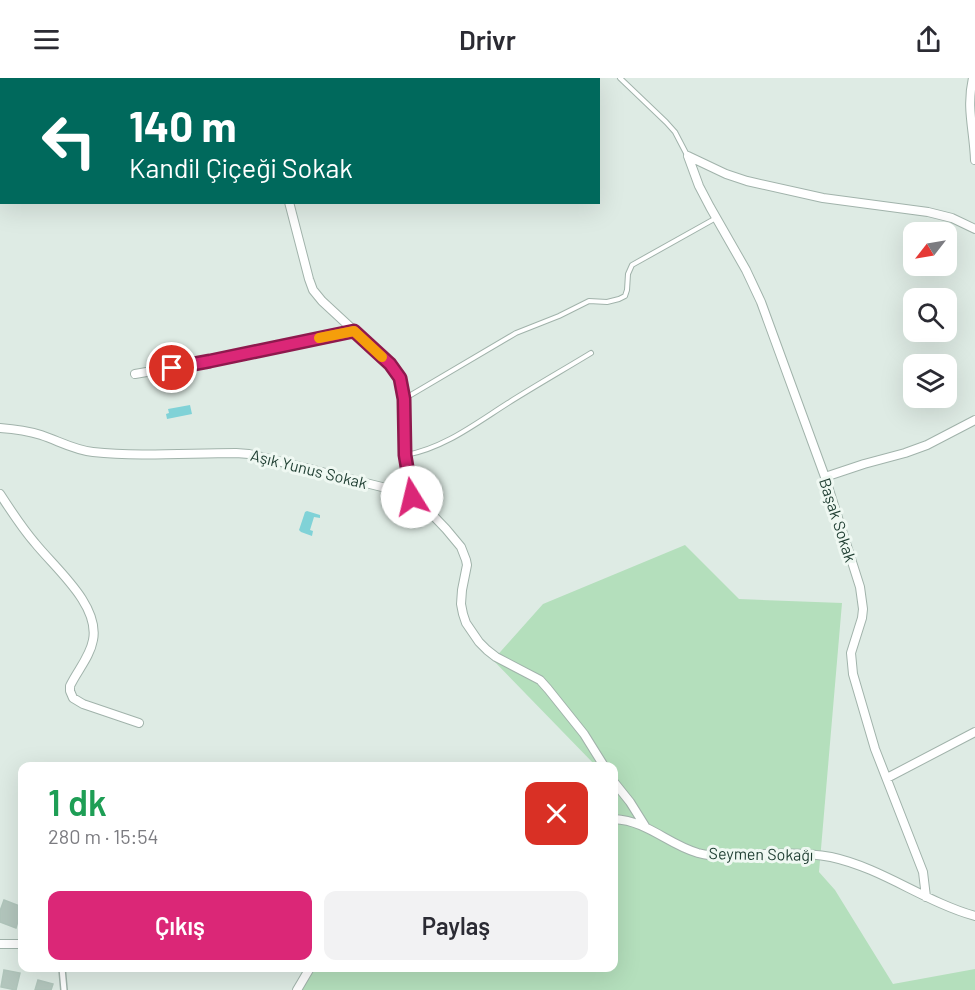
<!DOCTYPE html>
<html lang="tr">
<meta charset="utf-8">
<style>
:root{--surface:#fff;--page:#f2f2f3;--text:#2b2b33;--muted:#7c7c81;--accent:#db2777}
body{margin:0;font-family:Barlow,sans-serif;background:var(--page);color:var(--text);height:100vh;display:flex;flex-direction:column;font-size:22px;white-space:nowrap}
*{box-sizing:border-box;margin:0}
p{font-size:20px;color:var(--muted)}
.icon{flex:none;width:33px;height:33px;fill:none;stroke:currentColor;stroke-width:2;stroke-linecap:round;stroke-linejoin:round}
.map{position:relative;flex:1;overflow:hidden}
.sheet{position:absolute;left:18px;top:684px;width:600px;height:210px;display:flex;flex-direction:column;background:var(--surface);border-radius:12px;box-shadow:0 6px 24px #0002}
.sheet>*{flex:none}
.banner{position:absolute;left:0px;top:0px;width:600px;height:126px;box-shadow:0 6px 24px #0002;background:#00695c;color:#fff;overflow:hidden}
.needle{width:39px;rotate:239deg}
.fabs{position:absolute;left:903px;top:144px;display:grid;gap:12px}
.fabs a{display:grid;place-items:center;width:54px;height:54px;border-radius:12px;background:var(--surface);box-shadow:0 6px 24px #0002;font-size:30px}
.pin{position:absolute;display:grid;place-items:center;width:51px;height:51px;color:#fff;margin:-26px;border:3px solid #fff;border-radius:50%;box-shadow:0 2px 6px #0007}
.me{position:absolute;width:66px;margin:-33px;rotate:351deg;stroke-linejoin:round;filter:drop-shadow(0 0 4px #0008)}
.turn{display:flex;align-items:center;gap:21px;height:126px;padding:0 30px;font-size:27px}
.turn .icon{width:78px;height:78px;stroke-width:2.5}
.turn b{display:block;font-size:42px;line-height:51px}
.round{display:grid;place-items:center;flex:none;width:63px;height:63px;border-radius:12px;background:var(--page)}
.head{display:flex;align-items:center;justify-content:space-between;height:102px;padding:0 30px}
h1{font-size:36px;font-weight:600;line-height:45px;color:#1e9e55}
.button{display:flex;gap:12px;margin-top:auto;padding:12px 30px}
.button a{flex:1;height:69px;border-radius:12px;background:var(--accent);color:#fff;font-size:24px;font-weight:600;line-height:69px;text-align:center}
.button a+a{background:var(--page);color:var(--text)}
header{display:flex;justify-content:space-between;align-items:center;height:78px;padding:0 30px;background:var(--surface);font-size:27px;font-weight:600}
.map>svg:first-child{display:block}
.green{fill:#b4dfbc}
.water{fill:#80d2d7}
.building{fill:#b3c6bd;stroke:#b0c5bb;stroke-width:1.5}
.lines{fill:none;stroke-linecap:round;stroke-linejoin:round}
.service-casing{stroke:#a1b3ab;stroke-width:6}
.pedestrian-casing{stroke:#a1b3ab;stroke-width:8}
.minor-casing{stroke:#a1b3ab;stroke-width:10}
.service{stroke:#fff;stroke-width:4}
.pedestrian{stroke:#fff;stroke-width:5}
.minor{stroke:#fff;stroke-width:8}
.route-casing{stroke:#8e194d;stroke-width:15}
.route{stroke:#db2777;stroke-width:10}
.slow{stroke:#f59e0b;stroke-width:10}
.labels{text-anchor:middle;stroke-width:6;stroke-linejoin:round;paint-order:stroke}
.street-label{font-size:16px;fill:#1e3d31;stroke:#eff8f2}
</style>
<header><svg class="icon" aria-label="menu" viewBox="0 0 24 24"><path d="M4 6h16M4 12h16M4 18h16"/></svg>Drivr<svg class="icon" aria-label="share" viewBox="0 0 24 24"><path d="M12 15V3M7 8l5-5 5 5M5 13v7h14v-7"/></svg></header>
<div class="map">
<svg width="975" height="912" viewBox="0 0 975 912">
<rect width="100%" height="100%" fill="#deebe4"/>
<path class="green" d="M685 467 739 521 842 525 819 794 835 812 893 906 975 891V912H293L304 890H614V688H596L493 582 543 526Z"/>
<path class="water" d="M190 327 192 336 167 341 166 336 169 335 168 331Z
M307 433 320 437V440L314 439 310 452 313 453 312 458 301 454 299 452 305 434Z"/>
<path class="building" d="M4 822 22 829 16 850 0 844V833Z
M4 892 20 895 16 912 1 909Z
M38 902 53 906 51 912H35Z"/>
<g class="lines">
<defs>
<path id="service" d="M620 0 666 44 675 54 687 77
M491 2 492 0
M404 321 516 255 559 238 589 223 607 224 619 221 625 218 627 212 628 196 632 187 716 140
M406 377C444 370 475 346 508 325 535 308 563 292 591 275"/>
<path id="pedestrian" d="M62 890 64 912"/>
<path id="minor" d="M235 0 236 2
M276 0 278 2
M973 0C966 30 974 52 975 82
M688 78 699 108 710 129 746 192 761 224 825 399 860 509 863 531 862 540 851 575 853 596 875 671 923 794 926 819
M688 78 726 96 747 103 823 120 928 134 952 140 975 151
M289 124 309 201 313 212 322 223 390 286 400 300 404 321 405 377 412 419
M135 296 210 283 354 253
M0 350C13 351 28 353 41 357 59 363 74 372 93 374 139 379 189 375 236 375L249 376 394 412 412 419 423 427 446 451 461 469 466 482 467 487 462 512 461 526 463 536 466 545 479 564 487 572 496 579 540 602 548 611 584 656 604 688
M825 399 864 386 905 375 927 367 975 342
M0 416C11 433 22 450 35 465 55 490 100 527 93 562 90 579 77 593 70 608V613L73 620 83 626 139 645
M887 700 975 654
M614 704 630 724 645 748
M614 741C648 743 667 766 698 775 721 781 744 777 767 776 788 775 810 775 831 779 882 790 925 824 975 838
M0 866H22
M297 912 310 890"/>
</defs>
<use href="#service" class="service-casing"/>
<use href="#pedestrian" class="pedestrian-casing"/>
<use href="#minor" class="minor-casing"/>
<use href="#service" class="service"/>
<use href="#pedestrian" class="pedestrian"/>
<use href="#minor" class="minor"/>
</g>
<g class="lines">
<defs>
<path id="route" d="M172 290 210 283 354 253 390 286 400 300 404 321 405 377 412 419"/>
</defs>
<use href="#route" class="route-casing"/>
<use href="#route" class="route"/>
<path class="slow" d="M319 260 354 253 382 279"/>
</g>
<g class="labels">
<g class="street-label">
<text transform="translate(309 391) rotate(14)" y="6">Aşık Yunus Sokak</text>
<text transform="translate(838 442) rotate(72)" y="6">Başak Sokak</text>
<text transform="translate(761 776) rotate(1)" y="6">Seymen Sokağı</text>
</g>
</g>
</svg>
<div class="fabs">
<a><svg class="needle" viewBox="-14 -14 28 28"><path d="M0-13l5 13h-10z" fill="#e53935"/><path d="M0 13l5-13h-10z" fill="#7c7c81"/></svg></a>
<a><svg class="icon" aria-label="search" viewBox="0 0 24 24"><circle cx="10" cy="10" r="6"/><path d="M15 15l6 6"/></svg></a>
<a><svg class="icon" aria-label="layers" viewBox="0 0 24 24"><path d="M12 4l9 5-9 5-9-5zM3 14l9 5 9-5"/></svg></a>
</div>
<div class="pin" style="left:172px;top:290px;background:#d93025"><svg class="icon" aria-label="arrive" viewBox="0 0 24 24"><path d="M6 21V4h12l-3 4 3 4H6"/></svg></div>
<svg class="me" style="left:412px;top:419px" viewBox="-20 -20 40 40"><circle r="19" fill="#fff"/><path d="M0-13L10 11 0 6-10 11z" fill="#db2777"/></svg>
<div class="banner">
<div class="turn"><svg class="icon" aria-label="left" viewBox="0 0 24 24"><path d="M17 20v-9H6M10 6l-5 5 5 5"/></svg><div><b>140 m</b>Kandil Çiçeği Sokak</div></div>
</div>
<section class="sheet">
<div class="head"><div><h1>1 dk</h1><p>280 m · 15:54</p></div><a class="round" style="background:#d93025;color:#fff"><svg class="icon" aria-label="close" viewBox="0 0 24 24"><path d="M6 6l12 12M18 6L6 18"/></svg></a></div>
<div class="button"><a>Çıkış</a><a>Paylaş</a></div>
</section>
</div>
